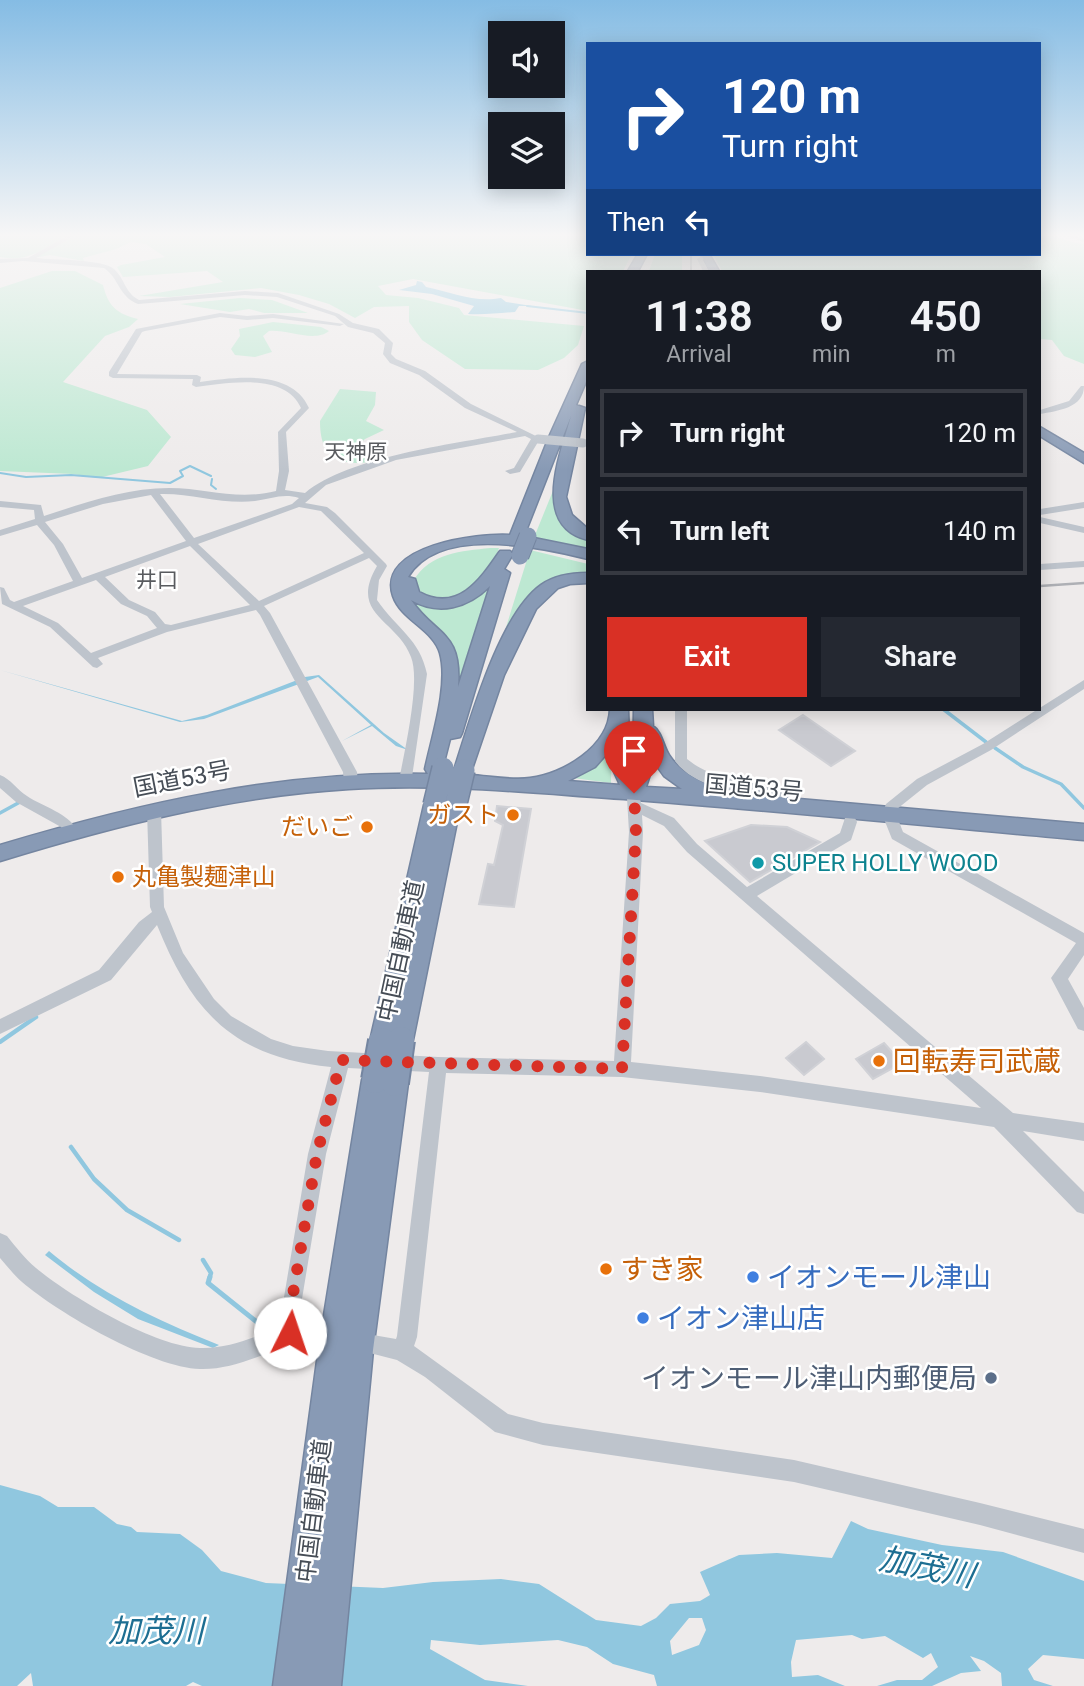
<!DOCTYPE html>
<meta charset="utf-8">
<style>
:root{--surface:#171b24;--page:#242831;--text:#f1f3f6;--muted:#9ea1a6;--line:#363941;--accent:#d93025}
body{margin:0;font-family:Roboto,"Noto Sans JP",sans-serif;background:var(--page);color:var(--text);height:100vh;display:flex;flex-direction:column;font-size:26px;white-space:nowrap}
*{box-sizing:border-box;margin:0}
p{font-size:23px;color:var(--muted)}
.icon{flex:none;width:38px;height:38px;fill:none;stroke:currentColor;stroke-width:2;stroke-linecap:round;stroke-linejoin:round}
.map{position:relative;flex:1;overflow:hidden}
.side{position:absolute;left:586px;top:270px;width:455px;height:441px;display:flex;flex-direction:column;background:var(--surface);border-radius:0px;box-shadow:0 4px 18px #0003}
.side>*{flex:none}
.banner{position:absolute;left:586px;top:42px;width:455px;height:214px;border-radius:0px;box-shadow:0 4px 18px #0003;background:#1a4fa0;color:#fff;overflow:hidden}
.controls{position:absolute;left:488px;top:21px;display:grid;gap:14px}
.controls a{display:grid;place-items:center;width:77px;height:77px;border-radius:0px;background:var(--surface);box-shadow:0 4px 18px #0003;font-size:35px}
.pin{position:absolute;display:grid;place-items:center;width:60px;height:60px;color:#fff;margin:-72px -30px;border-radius:50% 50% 50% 0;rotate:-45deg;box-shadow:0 0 7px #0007}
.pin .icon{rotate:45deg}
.me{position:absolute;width:77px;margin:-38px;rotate:4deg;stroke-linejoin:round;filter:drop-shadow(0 0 5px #0008)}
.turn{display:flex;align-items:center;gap:24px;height:147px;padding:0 21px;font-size:32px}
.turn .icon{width:91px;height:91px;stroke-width:2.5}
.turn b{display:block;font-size:49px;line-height:60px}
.then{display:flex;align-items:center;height:66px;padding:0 21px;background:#0003;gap:14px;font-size:26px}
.eta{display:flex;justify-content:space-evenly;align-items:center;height:119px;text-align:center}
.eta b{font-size:42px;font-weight:600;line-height:49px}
.action{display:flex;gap:14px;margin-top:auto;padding:14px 21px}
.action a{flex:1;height:80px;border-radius:0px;background:var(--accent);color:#fff;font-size:28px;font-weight:600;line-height:80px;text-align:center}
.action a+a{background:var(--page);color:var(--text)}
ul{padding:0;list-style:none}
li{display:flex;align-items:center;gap:21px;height:88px;margin:0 14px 10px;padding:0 7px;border:4px solid var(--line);border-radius:0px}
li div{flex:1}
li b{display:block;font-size:26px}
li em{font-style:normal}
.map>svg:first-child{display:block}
.green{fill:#bde8d2}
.water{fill:#90c7df;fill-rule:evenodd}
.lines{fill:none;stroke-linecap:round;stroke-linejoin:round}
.stream-far3{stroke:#90c7df;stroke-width:2}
.stream-far2{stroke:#90c7df;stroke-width:3.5}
.stream-far1{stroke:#90c7df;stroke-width:4.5}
.stream{stroke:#90c7df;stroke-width:5}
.building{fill:#c9cad0;stroke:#d0d1d6;stroke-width:2}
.highway-casing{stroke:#7485a0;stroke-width:3}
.minor{fill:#bec4cc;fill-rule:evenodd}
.highway{fill:#889ab5;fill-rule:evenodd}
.rail-far1{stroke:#aeb0b5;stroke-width:2}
.rail{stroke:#aeb0b5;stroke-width:2.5}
.highway-bridge-far2-casing{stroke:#7485a0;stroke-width:19;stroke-linecap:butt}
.highway-bridge-far1-casing{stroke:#7485a0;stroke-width:24;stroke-linecap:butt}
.highway-bridge-casing{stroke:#7485a0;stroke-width:30;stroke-linecap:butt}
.minor-bridge{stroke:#bec4cc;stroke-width:9}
.highway-bridge-far2{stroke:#889ab5;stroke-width:17}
.highway-bridge-far1{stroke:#889ab5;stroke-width:21}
.highway-bridge{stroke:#889ab5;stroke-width:26}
.route{stroke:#d93025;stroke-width:12;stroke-dasharray:0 21.6}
.food-dot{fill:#e8710a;stroke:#fff;stroke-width:2.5}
.culture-dot{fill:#0f9aa8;stroke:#fff;stroke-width:2.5}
.shop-dot{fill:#3f7fe0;stroke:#fff;stroke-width:2.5}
.service-dot{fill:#5c6f8a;stroke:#fff;stroke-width:2.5}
.labels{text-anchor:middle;stroke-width:5;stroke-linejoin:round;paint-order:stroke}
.far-neighbourhood-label{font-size:21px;fill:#595b5f;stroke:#fff}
.street-label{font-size:24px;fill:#464d56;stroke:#fff}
.food-label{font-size:24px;fill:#c56008;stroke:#fff;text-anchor:end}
.culture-label{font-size:24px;fill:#0d838f;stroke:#fff;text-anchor:start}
.near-food-label{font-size:28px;fill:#c56008;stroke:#fff;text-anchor:start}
.near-shop-label{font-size:28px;fill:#366cbe;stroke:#fff;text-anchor:start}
.near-service-label{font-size:28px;fill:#4e5e75;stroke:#fff;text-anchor:end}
.near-water-label{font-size:32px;font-style:italic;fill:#1d6e92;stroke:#fff}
</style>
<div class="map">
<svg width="1084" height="1686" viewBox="0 0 1084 1686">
<rect width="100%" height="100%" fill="#eeebeb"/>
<path class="green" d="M0 234H70C44 247 31 263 0 257Z
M78 234H588V254H632L623 271H588V311L413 279 378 286 386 295 418 298 459 308 464 315 584 326 578 345 564 358 538 370 465 369 422 340 409 322V306L374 307 355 318 329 304 299 295 261 288 170 297 139 296 223 282 207 271 123 277 117 267 121 265 165 257 146 244 131 242 116 249 83 258 84 261 50 255 34 258Z
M1040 235C1056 234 1068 243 1084 244V364L1064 356 1052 340 1040 339V271H722L713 254H1040Z
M655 254H682V271H649Z
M52 271H75L103 285C108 306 117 314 138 319L129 327 105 336 63 382 147 410 171 437 148 466 98 478 73 474 0 471V288Z
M240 298 272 300 308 313H264L249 309 230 312 180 304Z
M273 322 321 327 329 331C315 343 286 329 269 331L263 336 272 352 255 357 235 355 231 349 240 336 239 329Z
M340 389 376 392 375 405 366 421 384 430 365 439 356 447 360 453 382 457C367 466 337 466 326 449 321 441 320 430 320 421Z
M559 476 555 496 588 539V552L533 540Z
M490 548H499C491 573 468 602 439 600 432 600 423 595 417 592L414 580C430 553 462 551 490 548Z
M530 550 588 564V576L550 583 489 682Z
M491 586 452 707 455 668 405 592C438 600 464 614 491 586Z
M612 748 611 783 573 778 598 764Z"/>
<path class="water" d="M417 281 422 282 426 287C452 292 474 303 501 298L506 302 532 306H519L515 312C499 313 483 315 468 314L474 306 432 294 399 290 416 285Z
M0 670 182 721 207 715 305 677 319 675 384 733 408 750 396 746 372 726 342 741 371 725 318 677 204 719 180 722Z
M49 1251C100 1294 157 1320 219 1345L213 1348 138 1319 94 1292 45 1255Z
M0 1485 40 1496 58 1507H94L117 1524 131 1527 137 1532 180 1534 202 1550 221 1571 266 1583 383 1588 433 1582 501 1579 539 1584 596 1620 641 1626 656 1618 670 1604 700 1601 710 1595 700 1572 739 1555 777 1553 832 1558 851 1521 868 1529 942 1545 1003 1552 1084 1581V1659L1043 1655 1028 1669 1034 1680 1053 1686H1002L1001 1673 984 1661 970 1656 981 1671 961 1673 932 1686H877L897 1680H922L938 1667 931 1653 923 1658 885 1636 862 1639 852 1635 796 1640 791 1662 792 1677 818 1675 845 1686H657L654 1675 613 1664 587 1647 558 1640 480 1645 431 1640 430 1649 485 1680 528 1686H202L193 1682 186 1686H33L31 1673 17 1686H0ZM689 1618H702L706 1630 699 1645 672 1655 670 1641Z"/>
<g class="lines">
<path class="stream-far3" d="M527 306 588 313
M0 473 26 477 71 475 170 483 183 476 180 471 190 466 211 476
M212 479 211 485 216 489"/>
<path class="stream-far2" d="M943 709 986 742
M995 748 1023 767 1061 784 1084 808
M0 813 20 802"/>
<path class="stream-far1" d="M0 1042 36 1017
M71 1147 94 1179 127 1210 179 1240
M203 1260 211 1273 209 1279"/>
<path class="stream" d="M210 1277 208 1283 258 1323H279L283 1302"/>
</g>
<path class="building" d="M803 715 855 751 831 766 779 730Z
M497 806 531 809 514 907 479 904 488 864 494 865 503 825 495 821Z
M751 825 787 827 820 842 750 882 705 841Z
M806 1042 824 1059 804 1075 786 1058Z
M884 1043 902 1063 873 1079 856 1059Z"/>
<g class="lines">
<defs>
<path id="highway" d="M638 254H647L638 271H628Z
M701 254H709L719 271H709Z
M588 361V377L576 405 585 408 566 497 572 515 588 529V540C530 526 561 453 571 416L524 536 588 549V559C541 547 439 525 408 577L415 579 419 592C458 613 480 580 500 551H510L513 554 504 569 510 573 462 733 460 737 450 739 441 774H457L454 770C470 721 499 615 541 585 555 575 572 573 588 573V583L570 584 558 588 536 609 504 675 470 775C489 776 512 781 530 778 563 774 609 747 610 709H628L630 763 633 769 634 709H652L653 726C662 732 663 746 669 755 680 772 698 781 716 788L719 792 1084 824V840C931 826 777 811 624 799 533 793 441 783 349 789 230 796 114 826 0 861V845C140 803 281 771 428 774L425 769C432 736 449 685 440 653 433 629 401 620 393 596 376 545 479 533 510 535L549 437 582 364ZM490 586 458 687C462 631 437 637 411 600 439 616 468 608 490 586ZM610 750V763L620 785 568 781 595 767ZM654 762 664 776 682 789 646 787Z
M1040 427 1084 453V463L1040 436Z
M434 798 443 802 450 800 457 802 460 807 413 1040 410 1048 401 1051 392 1047 382 1052 373 1049 370 1041 424 805 427 800Z
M375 1068 386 1075 395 1071 404 1075 408 1083 373 1350 341 1686H273L319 1346 362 1080 366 1072Z"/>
</defs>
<use href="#highway" class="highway-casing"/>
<path class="minor" d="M70 234H78L36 258C53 260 103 259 114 269 125 279 125 293 139 300L245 291 278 293 339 314 353 323 379 329 393 343 391 354 396 359 425 371 471 404 542 439 538 442 520 472 510 474 505 471 514 468 531 439 525 436 396 460 326 485 305 503 327 507 335 513 386 564 387 566 379 580 377 600C396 628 420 639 427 674L411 784 406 786 399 781C404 752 421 682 411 657 397 619 348 615 377 566L369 558 264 606 270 613 357 772 358 782 351 787 344 782 343 772 260 615 256 610 167 632 98 658 103 664 97 668 93 667 50 627 2 604 0 587 4 588 10 600 14 602 73 581 54 545 37 525 0 536V530L35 519 34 510 0 507V501L41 505 44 516C84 503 127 488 169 488 208 488 236 501 276 491L279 471 278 432 301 408C285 372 227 383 196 387L192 385 193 379 113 378 109 376V372L136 329 220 313 247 316 273 314 344 324 340 326 273 318 247 320 220 317 145 331 142 332 117 374 197 375 201 377 200 382C236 377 292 369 309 408L286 432 289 471 285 490 305 493C352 455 457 444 517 432L465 408 419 375 390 363 383 354 385 343 373 333 348 327 335 316 277 297 245 295 138 304C119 297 119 278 104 268L23 261 0 263V259L28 258ZM160 494C192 493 224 505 255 501 271 499 283 493 299 498L292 504 194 538ZM151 495 186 541 82 578 63 544 45 522 103 504ZM299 507 321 511 364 553 259 601 198 544ZM190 546 250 605 171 625 165 624 155 612 129 600 105 577ZM96 580 121 604 147 616 157 628 91 653 58 623 23 606Z
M1062 234 1084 238V242L1063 235Z
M704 255 709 256 703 260 709 271H703L697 259Z
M1081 386H1084C1084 408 1057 411 1040 414V410L1069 401Z
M1084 502V508L1040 515V509Z
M1040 517 1084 527V533L1040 523Z
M1084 561V567L1040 570V564Z
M1084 680V689L991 750 927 785 897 809 896 814 903 832 1084 933V955L1068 979 1084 1008V1031L1078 1029 1051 978 1076 943 892 839 882 814 886 804 917 779 983 744Z
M675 709H687V759C718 784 753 780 789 790L791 793 789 796 784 798C749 793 698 792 675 761Z
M0 775C11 779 17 790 27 796 45 808 67 812 78 831L76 835H66L61 827 16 802 0 788Z
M634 793 639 795 641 803 674 818 697 844 747 887 840 833 845 818H855L857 822 851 840 757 896 1013 1113 1084 1123V1141L1023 1131 1084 1192V1214L1077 1212 994 1127 760 1092 622 1077 446 1073 417 1337 414 1346 508 1414 543 1423 794 1460 980 1503 1084 1529V1553L980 1525 794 1482 543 1445 495 1432 425 1377 397 1360 366 1352 363 1345 366 1338 373 1335 396 1339 397 1336 429 1072 348 1068 326 1154 298 1323 299 1327 324 1329 331 1332 334 1339 331 1346C319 1351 301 1349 288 1344 261 1356 230 1370 200 1369 153 1368 58 1313 22 1282 14 1275 7 1266 0 1258V1233L7 1236C16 1247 25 1259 36 1268 71 1297 155 1347 200 1348 227 1349 254 1338 279 1327L308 1154 331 1067C233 1057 192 1012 157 925L111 980 0 1034V1019L99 970 139 922 152 912 150 907 147 810 149 806H159L161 810 164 907 183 953 214 999 231 1016 271 1039 293 1046 328 1051 438 1057 614 1061 629 832 627 798ZM642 815 664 826 687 852 981 1108 760 1076 631 1062 643 832Z"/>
<use href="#highway" class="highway"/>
<path class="rail-far1" d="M691 254V271"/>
<path class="rail" d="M1040 586 1084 583"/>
<defs>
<path id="highway-bridge-far2" d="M520 556 528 536"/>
<path id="highway-bridge-far1" d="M434 805 443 768
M455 808 464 770"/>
<path id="highway-bridge" d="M375 1080 382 1041
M395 1083 401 1040"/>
</defs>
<use href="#highway-bridge-far2" class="highway-bridge-far2-casing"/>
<use href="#highway-bridge-far1" class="highway-bridge-far1-casing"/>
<use href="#highway-bridge" class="highway-bridge-casing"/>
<path class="minor-bridge" d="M538 439 583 443"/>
<use href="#highway-bridge-far2" class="highway-bridge-far2"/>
<use href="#highway-bridge-far1" class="highway-bridge-far1"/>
<use href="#highway-bridge" class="highway-bridge"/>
</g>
<linearGradient id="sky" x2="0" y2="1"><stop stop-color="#85bce4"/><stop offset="0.5" stop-color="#f7f6f6"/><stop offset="1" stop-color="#f7f6f6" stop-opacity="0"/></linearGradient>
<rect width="1084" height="470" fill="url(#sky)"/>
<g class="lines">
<path class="route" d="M290 1333 288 1323 317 1154 341 1060 622 1069 636 832 634 793"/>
</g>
<g class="food-dot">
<circle cx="513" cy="815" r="7"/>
<circle cx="367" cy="827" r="7"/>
<circle cx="118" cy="877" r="7"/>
<circle cx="879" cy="1061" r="7"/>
<circle cx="606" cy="1269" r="7"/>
</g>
<circle class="culture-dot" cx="758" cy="863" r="7"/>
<g class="shop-dot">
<circle cx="753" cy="1277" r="7"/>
<circle cx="643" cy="1318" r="7"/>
</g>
<circle class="service-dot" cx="991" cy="1378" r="7"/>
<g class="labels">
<g class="far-neighbourhood-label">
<text x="356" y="459">天神原</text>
<text x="157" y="587">井口</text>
</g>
<g class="street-label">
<text transform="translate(182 779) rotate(-11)" y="8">国道53号</text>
<text transform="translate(754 788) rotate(5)" y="8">国道53号</text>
<text transform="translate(401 951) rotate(-78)" y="8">中国自動車道</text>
<text transform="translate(314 1511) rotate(-83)" y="8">中国自動車道</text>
</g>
<g class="food-label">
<text x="499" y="823">ガスト</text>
<text x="353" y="835">だいご</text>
<text x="132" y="885" text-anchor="start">丸亀製麺津山</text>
</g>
<g class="culture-label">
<text x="772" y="871">SUPER HOLLY WOOD</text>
</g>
<g class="near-food-label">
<text x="893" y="1071">回転寿司武蔵</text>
<text x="620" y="1279">すき家</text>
</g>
<g class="near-shop-label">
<text x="767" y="1287">イオンモール津山</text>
<text x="657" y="1328">イオン津山店</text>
</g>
<g class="near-service-label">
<text x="977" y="1388">イオンモール津山内郵便局</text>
</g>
<g class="near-water-label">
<text transform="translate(927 1567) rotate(11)" y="11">加茂川</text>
<text x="156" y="1642">加茂川</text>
</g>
</g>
</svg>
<div class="controls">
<a><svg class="icon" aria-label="sound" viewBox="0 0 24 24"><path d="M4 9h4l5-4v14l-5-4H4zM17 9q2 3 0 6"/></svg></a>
<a><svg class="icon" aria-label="layers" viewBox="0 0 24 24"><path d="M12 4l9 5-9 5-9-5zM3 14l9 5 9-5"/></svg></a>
</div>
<div class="pin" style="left:634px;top:793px;background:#d93025"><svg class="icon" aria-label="arrive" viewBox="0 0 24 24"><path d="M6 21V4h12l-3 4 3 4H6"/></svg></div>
<svg class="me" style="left:290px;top:1333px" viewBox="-20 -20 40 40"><circle r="19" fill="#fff"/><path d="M0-13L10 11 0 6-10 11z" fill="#d93025"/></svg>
<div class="banner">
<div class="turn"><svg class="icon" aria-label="right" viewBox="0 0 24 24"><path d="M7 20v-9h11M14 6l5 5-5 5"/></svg><div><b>120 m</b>Turn right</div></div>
<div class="then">Then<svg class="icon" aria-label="left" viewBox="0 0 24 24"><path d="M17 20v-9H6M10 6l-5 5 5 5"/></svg></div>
</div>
<section class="side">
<div class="eta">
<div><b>11:38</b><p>Arrival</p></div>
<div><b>6</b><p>min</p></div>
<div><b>450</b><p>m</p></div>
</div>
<ul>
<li><svg class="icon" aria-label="right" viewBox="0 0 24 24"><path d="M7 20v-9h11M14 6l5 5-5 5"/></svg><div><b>Turn right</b></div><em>120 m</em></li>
<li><svg class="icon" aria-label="left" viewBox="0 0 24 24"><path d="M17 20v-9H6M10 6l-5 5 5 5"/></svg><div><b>Turn left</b></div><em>140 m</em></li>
</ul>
<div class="action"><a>Exit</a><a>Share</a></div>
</section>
</div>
